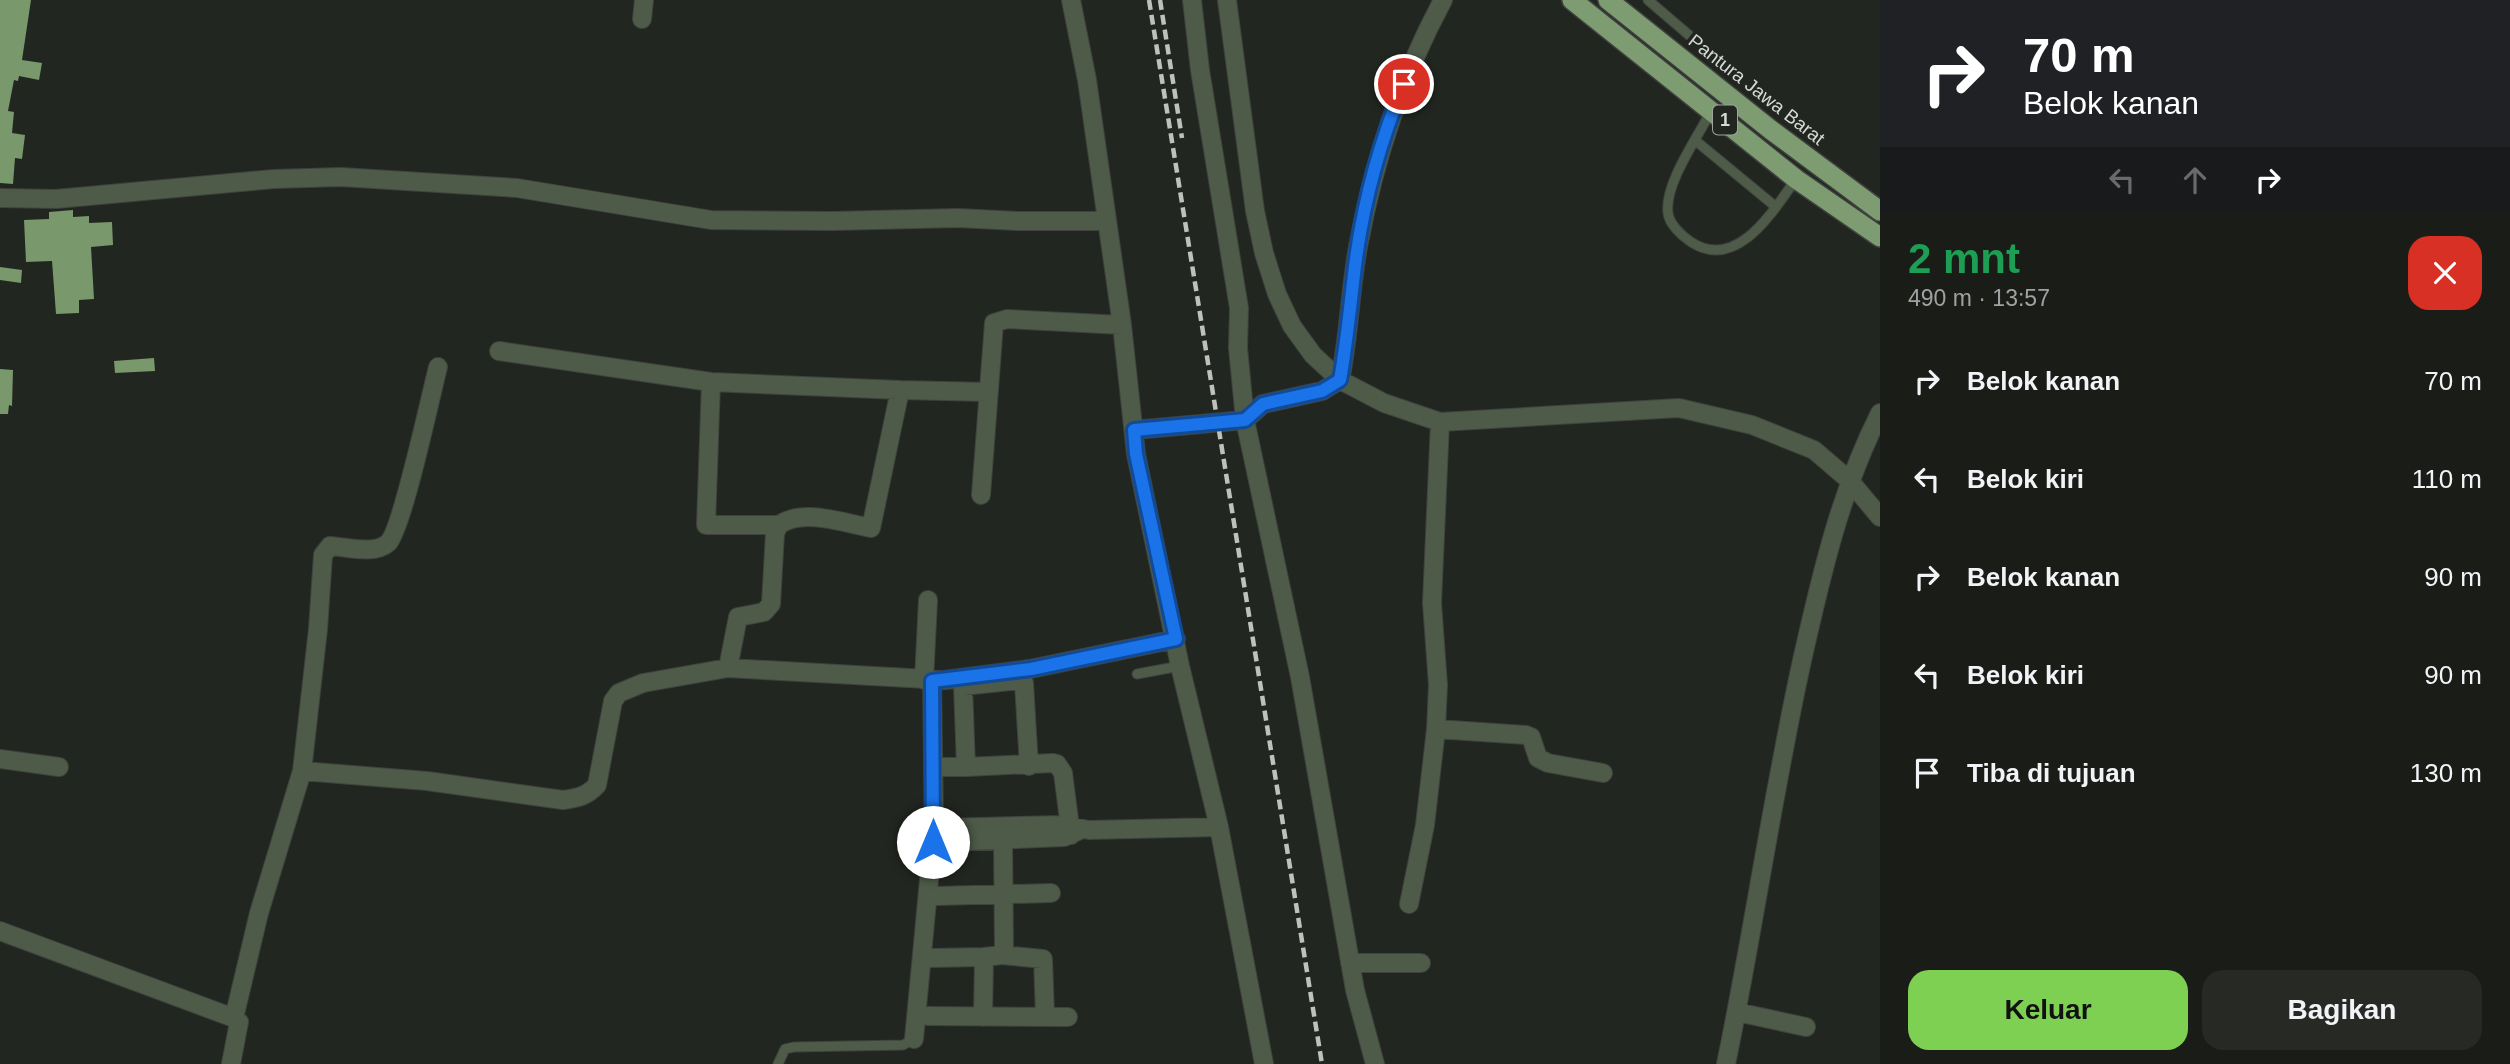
<!DOCTYPE html>
<html lang="id">
<meta charset="utf-8">
<style>
:root{--surface:#1a1c18;--page:#272925;--text:#f1f3f6;--muted:#9fa1a2;--accent:#7ed053}
body{margin:0;font-family:Arial,sans-serif;background:var(--page);color:var(--text);height:100vh;display:flex;flex-direction:column;font-size:26px;white-space:nowrap}
*{box-sizing:border-box;margin:0}
p{font-size:23px;color:var(--muted)}
.icon{flex:none;width:38px;height:38px;fill:none;stroke:currentColor;stroke-width:2;stroke-linecap:round;stroke-linejoin:round}
.map{position:relative;flex:1;overflow:hidden}
.side{display:flex;flex-direction:column;background:var(--surface);width:630px}
.side>*{flex:none}
.banner{background:#202124;color:#fff;overflow:hidden}
.pin{position:absolute;display:grid;place-items:center;width:60px;height:60px;color:#fff;margin:-30px;border:4px solid #fff;border-radius:50%;box-shadow:0 2px 7px #0007}
.me{position:absolute;width:77px;margin:-38px;rotate:0deg;stroke-linejoin:round;filter:drop-shadow(0 0 5px #0008)}
.turn{display:flex;align-items:center;gap:24px;height:147px;padding:0 28px;font-size:32px}
.turn .icon{width:91px;height:91px;stroke-width:2.5}
.turn b{display:block;font-size:49px;line-height:60px}
.lanes{display:flex;align-items:center;height:66px;padding:0 28px;background:#0003;justify-content:center;gap:35px;direction:ltr}
.lanes .off{opacity:.35}
.round{display:grid;place-items:center;flex:none;width:74px;height:74px;border-radius:21px;background:var(--page)}
.overview{display:flex;align-items:center;justify-content:space-between;height:119px;padding:0 28px}
h1{font-size:42px;font-weight:800;line-height:52px;color:#1e9e55}
.primary-button{display:flex;gap:14px;margin-top:auto;padding:14px 28px}
.primary-button a{flex:1;height:80px;border-radius:21px;background:var(--accent);color:#111;font-size:28px;font-weight:800;line-height:80px;text-align:center}
.primary-button a+a{background:var(--page);color:var(--text)}
ul{padding:0;list-style:none}
li{display:flex;align-items:center;gap:21px;height:98px;padding:0 28px}
li div{flex:1}
li b{display:block;font-size:26px}
li em{font-style:normal}
main{display:flex;flex:1;min-height:0}
.map>svg:first-child{display:block}
.building{fill:#79986b}
.lines{fill:none;stroke-linecap:round;stroke-linejoin:round}
.service-casing{stroke:#3f423d;stroke-width:11}
.minor-casing{stroke:#3f423d;stroke-width:20}
.trunk-casing{stroke:#3f423d;stroke-width:22}
.service{stroke:#4e5b49;stroke-width:9}
.minor{stroke:#4e5b49;stroke-width:18}
.trunk{stroke:#7e9c72;stroke-width:19}
.rail{stroke:#bec1bc;stroke-width:4.5;stroke-dasharray:10 5;stroke-linecap:butt}
.route-casing{stroke:#114b97;stroke-width:18}
.route{stroke:#1a73e8;stroke-width:12}
.labels{text-anchor:middle;stroke-width:7;stroke-linejoin:round;paint-order:stroke}
.shield{fill:#222620;stroke:#9fa39e;stroke-width:2}
.shield-label{font-size:18px;font-weight:bold;fill:#d5d8d4}
.street-label{font-size:19px;fill:#d5d8d4;stroke:#222620}
</style>
<main>
<div class="map">
<svg width="1880" height="1064" viewBox="0 0 1880 1064">
<rect width="100%" height="100%" fill="#222620"/>
<path class="building" d="M0 0H31L22 60 42 63 39 80 19 76 18 81 14 80 8 111 14 112 12 133 25 135 22 159 15 158 13 184 0 183Z
M73 210V217L89 216V223L112 222 113 245 91 247 94 299 79 300V313L56 314 52 261 26 262 24 220 49 219V212Z
M0 267 22 270 21 283 0 280Z
M154 358 155 371 115 373 114 361Z
M0 369 13 370 12 406 9 405 8 414H0Z"/>
<g class="lines">
<defs>
<path id="service" d="M1648 0 1690 36
M1711 111C1698 137 1664 184 1668 213 1669 224 1682 236 1691 242 1737 272 1773 211 1796 179
M1696 141 1776 207
M1137 674 1180 666
M778 1064 785 1049 794 1047 903 1045 914 1039"/>
<path id="minor" d="M1071 0 1087 80 1122 325 1136 454 1180 666 1219 827 1264 1064
M1192 0 1200 70 1239 308 1238 348 1245 420 1300 677 1355 990 1375 1064
M1227 0 1255 211 1264 253 1277 294 1292 326 1313 355 1340 380 1384 403 1440 422 1679 408 1752 425 1814 450 1849 480 1880 517
M642 19 644 0
M0 198 56 199 274 179 341 177 517 188 711 220 833 221 958 218 1018 221H1106
M499 351 711 382 900 390 871 528C844 523 803 508 779 525L775 533 771 604 764 612 738 617 728 668
M711 382 706 525H779
M900 390 988 392
M1134 430 1245 420 1263 404 1322 391 1340 380C1349 336 1350 291 1358 247 1374 160 1401 78 1443 0
M981 495 994 323 1007 319 1122 325
M924 680 928 600
M1436 729 1526 735 1531 737 1538 758 1548 763 1603 773
M0 759 59 767
M1029 766 1024 683 1019 680 963 686 966 767 1053 763 1057 764 1063 773 1071 835
M942 767H966
M302 771 427 781 563 800C578 798 587 796 597 785L613 701 619 693 643 683 728 668 945 680 1030 669 1176 639
M1080 830 1064 837 943 842 939 828 1062 825 1089 830 1219 827
M937 896 1051 893
M1409 904 1425 825 1436 729 1438 685 1432 603 1440 422
M0 931 234 1018 239 1022 231 1064
M1002 955 1043 959 1045 1016
M931 958 984 957
M1350 963H1421
M1737 1012 1806 1027
M928 1016 1068 1017
M983 1017 984 957 1002 955 1004 948 1003 839
M234 1018 259 913 302 771 318 629 323 555 330 546C346 547 375 555 388 543 402 530 431 394 438 367
M914 1039 934 827 932 681
M1726 1064C1754 928 1773 791 1803 656 1822 572 1841 490 1880 413"/>
<path id="trunk" d="M1572 0 1796 179 1880 237
M1608 0 1771 130 1880 211"/>
</defs>
<use href="#service" class="service-casing"/>
<use href="#minor" class="minor-casing"/>
<use href="#trunk" class="trunk-casing"/>
<use href="#service" class="service"/>
<use href="#minor" class="minor"/>
<use href="#trunk" class="trunk"/>
<path class="rail" d="M1149 0 1322 1064
M1160 0 1182 138"/>
</g>
<g class="lines">
<defs>
<path id="route" d="M933 842 932 681 1031 669 1176 639 1136 454 1134 430 1245 420 1263 404 1322 391 1340 380C1346 347 1349 316 1353 283 1360 216 1378 146 1404 84"/>
</defs>
<use href="#route" class="route-casing"/>
<use href="#route" class="route"/>
</g>
<g class="labels">
<rect class="shield" x="1713" y="105.5" width="24" height="29" rx="5"/>
<g class="shield-label">
<text x="1725" y="126">1</text>
</g>
<g class="street-label">
<text transform="translate(1757 89) rotate(38)" y="7">Pantura Jawa Barat</text>
</g>
</g>
</svg>
<div class="pin" style="left:1404px;top:84px;background:#d93025"><svg class="icon" aria-label="arrive" viewBox="0 0 24 24"><path d="M6 21V4h12l-3 4 3 4H6"/></svg></div>
<svg class="me" style="left:933px;top:842px" viewBox="-20 -20 40 40"><circle r="19" fill="#fff"/><path d="M0-13L10 11 0 6-10 11z" fill="#1a73e8"/></svg>
</div>
<section class="side">
<div class="banner">
<div class="turn"><svg class="icon" aria-label="right" viewBox="0 0 24 24"><path d="M7 20v-9h11M14 6l5 5-5 5"/></svg><div><b>70 m</b>Belok kanan</div></div>
<div class="lanes"><svg class="icon off" aria-label="left" viewBox="0 0 24 24"><path d="M17 20v-9H6M10 6l-5 5 5 5"/></svg><svg class="icon off" aria-label="ahead" viewBox="0 0 24 24"><path d="M12 20V5M6 11l6-6 6 6"/></svg><svg class="icon" aria-label="right" viewBox="0 0 24 24"><path d="M7 20v-9h11M14 6l5 5-5 5"/></svg></div>
</div>
<div class="overview"><div><h1>2 mnt</h1><p>490 m · 13:57</p></div><a class="round" style="background:#d93025;color:#fff"><svg class="icon" aria-label="close" viewBox="0 0 24 24"><path d="M6 6l12 12M18 6L6 18"/></svg></a></div>
<ul>
<li><svg class="icon" aria-label="right" viewBox="0 0 24 24"><path d="M7 20v-9h11M14 6l5 5-5 5"/></svg><div><b>Belok kanan</b></div><em>70 m</em></li>
<li><svg class="icon" aria-label="left" viewBox="0 0 24 24"><path d="M17 20v-9H6M10 6l-5 5 5 5"/></svg><div><b>Belok kiri</b></div><em>110 m</em></li>
<li><svg class="icon" aria-label="right" viewBox="0 0 24 24"><path d="M7 20v-9h11M14 6l5 5-5 5"/></svg><div><b>Belok kanan</b></div><em>90 m</em></li>
<li><svg class="icon" aria-label="left" viewBox="0 0 24 24"><path d="M17 20v-9H6M10 6l-5 5 5 5"/></svg><div><b>Belok kiri</b></div><em>90 m</em></li>
<li><svg class="icon" aria-label="arrive" viewBox="0 0 24 24"><path d="M6 21V4h12l-3 4 3 4H6"/></svg><div><b>Tiba di tujuan</b></div><em>130 m</em></li>
</ul>
<div class="primary-button"><a>Keluar</a><a>Bagikan</a></div>
</section>
</main>
